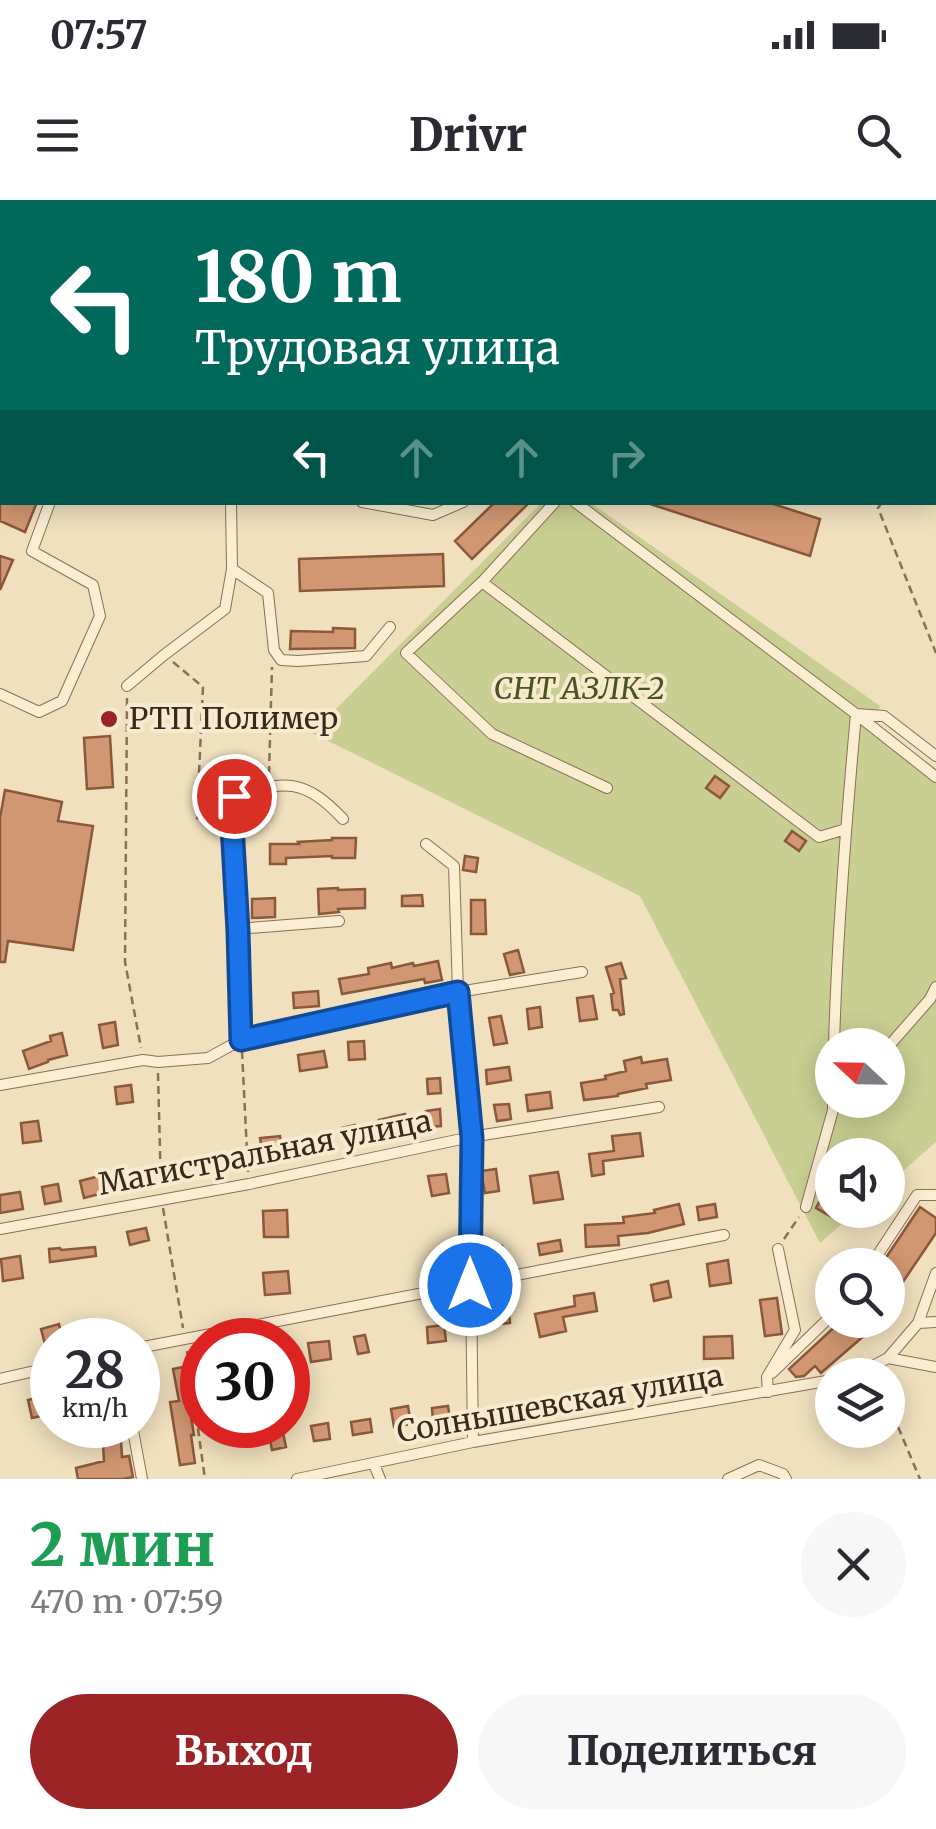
<!DOCTYPE html>
<html lang="ru">
<meta charset="utf-8">
<style>
:root{--surface:#fff;--page:#f7f7f7;--text:#2b2b33;--muted:#7c7c81;--accent:#9c2326}
body{margin:0;font-family:Merriweather,serif;background:var(--page);color:var(--text);height:100vh;display:flex;flex-direction:column;font-size:38px;white-space:nowrap}
*{box-sizing:border-box;margin:0}
p{font-size:32px;color:var(--muted)}
.icon{flex:none;width:55px;height:55px;fill:none;stroke:currentColor;stroke-width:2;stroke-linecap:round;stroke-linejoin:round}
.map{position:relative;height:1279px;overflow:hidden}
.drawer{display:flex;flex-direction:column;background:var(--surface);flex:1}
.drawer>*{flex:none}
.banner{position:absolute;left:0px;top:0px;width:938px;height:305px;box-shadow:0 5px 25px #0003;background:#00695c;color:#fff;overflow:hidden}
.needle{width:65px;rotate:292deg}
.fabs{position:absolute;left:815px;top:828px;display:grid;gap:20px}
.fabs a{display:grid;place-items:center;width:90px;height:90px;border-radius:50%;background:var(--surface);box-shadow:0 5px 25px #0003;font-size:50px}
.speed{position:absolute;left:30px;top:1118px;display:flex;gap:20px;font-size:50px;font-weight:700;text-align:center}
.speed>*{display:grid;place-content:center;width:130px;height:130px;border-radius:50%;background:var(--surface);box-shadow:0 5px 25px #0003;line-height:1}
.speed small{font-size:25px;font-weight:400}
.speed .limit{border:15px solid #d22;background:#fff;color:#111}
.pin{position:absolute;display:grid;place-items:center;width:85px;height:85px;color:#fff;margin:-42px;border:5px solid #fff;border-radius:50%;box-shadow:0 2px 10px #0007}
.me{position:absolute;width:110px;margin:-55px;rotate:0deg;stroke-linejoin:round;filter:drop-shadow(0 0 8px #0008)}
.turn{display:flex;align-items:center;gap:35px;height:210px;padding:0 30px;font-size:45px}
.turn .icon{width:130px;height:130px;stroke-width:2.5}
.turn b{display:block;font-size:70px;line-height:85px}
.lanes{display:flex;align-items:center;height:95px;padding:0 30px;background:#0003;justify-content:center;gap:50px;direction:ltr}
.lanes .off{opacity:.35}
.round{display:grid;place-items:center;flex:none;width:105px;height:105px;border-radius:52px;background:var(--page)}
.head{display:flex;align-items:center;justify-content:space-between;height:170px;padding:0 30px}
h1{font-size:60px;font-weight:800;line-height:75px;color:#1e9e55}
.button{display:flex;gap:20px;margin-top:auto;padding:20px 30px}
.button a{flex:1;height:115px;border-radius:60px;background:var(--accent);color:#fff;font-size:40px;font-weight:800;line-height:115px;text-align:center}
.button a+a{background:var(--page);color:var(--text)}
.status{display:flex;justify-content:space-between;align-items:center;height:70px;padding:0 50px;background:var(--surface);direction:ltr}
.status svg{height:28px;fill:currentColor}
header{display:flex;justify-content:space-between;align-items:center;height:130px;padding:0 30px;background:var(--surface);font-size:45px;font-weight:800}
.map>svg:first-child{display:block}
.green{fill:#c9cf92;fill-rule:evenodd}
.building{fill:#d19772;stroke:#8a583a;stroke-width:2.5}
.lines{fill:none;stroke-linecap:round;stroke-linejoin:round}
.minor-casing{stroke:#897056;stroke-width:12}
.path{stroke:#897056;stroke-width:2.5;stroke-dasharray:8 5;stroke-linecap:butt}
.minor{stroke:#fbedd2;stroke-width:10}
.route-casing{stroke:#114b97;stroke-width:25}
.route{stroke:#1a73e8;stroke-width:18}
.poi-dot{fill:#9c2326;stroke:#f7eace;stroke-width:4}
.labels{text-anchor:middle;stroke-width:8;stroke-linejoin:round;paint-order:stroke}
.park-label{font-size:30px;font-style:italic;fill:#495521;stroke:#f7eace}
.poi-label{font-size:30px;fill:#38291b;stroke:#f7eace;text-anchor:start}
.street-label{font-size:30px;fill:#38291b;stroke:#f7eace}
</style>
<div class="status"><b>07:57</b><svg viewBox="0 0 49 12"><path d="M0 12V9h3v3zM5 12V6h3v6zM10 12V3h3v9zM15 12V0h3v12zM26 1h20v11H26zM47 4h2v5h-2z"/></svg></div>
<header><svg class="icon" aria-label="menu" viewBox="0 0 24 24"><path d="M4 6h16M4 12h16M4 18h16"/></svg>Drivr<svg class="icon" aria-label="search" viewBox="0 0 24 24"><circle cx="10" cy="10" r="6"/><path d="M15 15l6 6"/></svg></header>
<div class="map">
<svg width="936" height="1279" viewBox="0 0 936 1279">
<rect width="100%" height="100%" fill="#f0e0be"/>
<path class="green" d="M681 0H936V88L935 2H688Z
M541 303H591L880 506 873 523 936 572V942L888 984V955H832V1010H858L820 1043 640 696 312 533ZM832 845H888V900H832Z"/>
<path class="building" d="M0 302H37L25 332 0 321Z
M495 302H530L472 359 455 341Z
M651 302H767L820 319 810 356 650 304Z
M443 354 444 386 300 391 299 359Z
M0 356 13 360 0 390Z
M333 428 355 429V448L290 449 291 431 333 432Z
M110 536 113 587 87 589 84 538Z
M715 576 729 586 720 598 706 588Z
M5 590 62 602 58 621 93 626 73 750 8 741 5 762H0V618Z
M792 631 806 641 799 651 785 641Z
M332 638H356L355 658H332V656L286 658V664H270V644H299L298 642 332 640Z
M465 656 478 658 476 672 463 670Z
M338 688V690L365 689V708L338 709 339 712 319 714 318 689Z
M422 695 423 706H402V696Z
M275 698V717L252 718V699Z
M471 700H485L486 734H471Z
M518 750 524 772 510 775 504 754Z
M438 761 442 780 425 783 424 779 342 794 339 779 369 774 368 768 391 763 392 768 413 763 414 766Z
M621 763 626 778 620 779 624 814 620 815 618 810H613L611 794 614 793 606 767Z
M318 791 319 806 294 808 293 793Z
M593 796 597 819 580 821 577 798Z
M540 807 542 827 529 829 527 809Z
M501 816 507 843 494 845 489 818Z
M115 822 118 845 103 848 99 825Z
M62 833 67 855 48 860V862L29 869 23 851 51 841 50 836Z
M364 841 365 859 349 860 348 842Z
M324 851 327 867 300 871 298 855Z
M641 857 642 863 667 859 671 880 646 884 647 888 618 894V896L584 900 581 883 606 879 605 876 626 871 624 861Z
M509 867 511 880 487 884 486 870Z
M440 878 441 893 428 894 427 879Z
M131 885 133 902 117 904 115 887Z
M550 892 552 908 528 911 526 895Z
M509 904 511 919 497 921 494 905Z
M440 909 441 926 427 927 426 911Z
M405 914 409 930 383 936 379 920Z
M38 921 41 941 23 943 21 923Z
M355 925 359 940 346 943 342 928Z
M640 933 643 956 603 961 604 974 592 976 589 954 614 951 612 936Z
M280 936 282 954 263 956 260 938Z
M149 969 151 985 126 989 124 973Z
M496 969 499 991 485 993 481 971Z
M558 972 563 999 534 1003 530 976Z
M446 974 449 993 432 996 428 976Z
M103 975 107 992 84 998 80 981Z
M58 984 61 1001 45 1004 42 987Z
M20 992 23 1009 0 1013V995Z
M822 997 832 1003V1017L816 1008Z
M679 1004 684 1024 648 1033 618 1036 619 1045 586 1047 585 1025 624 1023 623 1017 655 1013 654 1010Z
M715 1004 717 1017 699 1020 697 1007Z
M920 1007 936 1018V1033L888 1104V1065H881Z
M287 1010 288 1037H264L263 1011Z
M146 1028 149 1040 130 1045 127 1032Z
M560 1040 562 1051 540 1055 538 1044Z
M502 1046 505 1061 491 1064 487 1049Z
M95 1047 96 1056 50 1062 49 1049 60 1048 61 1050Z
M20 1056 23 1078 3 1081 1 1059Z
M446 1056 447 1070 428 1072 427 1062 436 1061V1057Z
M728 1060 731 1083 710 1086 707 1064Z
M288 1071 290 1093 265 1095 263 1073Z
M668 1081 671 1097 654 1101 651 1085Z
M594 1093 597 1111 563 1117 566 1131 540 1137 535 1114 575 1106 574 1096Z
M777 1098 782 1134 765 1136 760 1100Z
M509 1111 510 1123 490 1125 489 1114Z
M842 1120H854L866 1134 821 1173 815 1166 804 1176 796 1177 789 1169Z
M100 1122 103 1140H81L79 1125Z
M59 1124 63 1140H52V1158L49 1159 41 1129Z
M444 1125 446 1141 428 1143 427 1127Z
M365 1135 369 1152 358 1154 354 1137Z
M732 1136 733 1158 704 1159V1137Z
M329 1141 331 1159 311 1162 308 1143Z
M183 1167 194 1235H191L195 1263 180 1265 170 1202 179 1201 173 1169Z
M148 1180 151 1196 138 1199V1182Z
M42 1197 46 1215 32 1218 28 1200Z
M408 1206 411 1224 394 1227 391 1209Z
M448 1206 450 1219 433 1221 432 1208Z
M370 1219 372 1232 353 1235 351 1222Z
M328 1223 330 1239 314 1241 311 1226Z
M102 1225H120L122 1257 129 1256 133 1277 123 1279H78L76 1268 104 1261Z
M282 1228 286 1247 272 1250 268 1231Z"/>
<g class="lines">
<defs>
<path id="minor" d="M48 0V2
M398 0H399
M516 0 518 2
M694 0 702 2
M241 2 242 0
M257 2 258 0
M935 81H936
M935 172H936
M0 253 2 252
M362 302 433 315 463 302
M555 302 482 382 406 453 492 534 607 588
M575 302 856 514 936 577
M232 369 268 393 274 450 281 460 298 461 366 456 390 427
M482 382 819 637 846 629
M127 486 164 455 225 409 232 369 231 302
M0 494 39 512 62 501 100 416 93 385 32 351 50 302
M426 644 454 666 458 792 471 937V1085L473 1242
M238 731 249 728 339 721
M241 840 238 731 232 625 233 596C285 580 304 578 343 619
M834 845C837 734 846 624 856 514L884 516 936 556
M888 847 930 799 936 787
M0 885 143 860 158 862 208 858 241 840 458 792 582 772
M833 900V910L841 900
M806 1007 833 910
M0 1029 249 984 471 937 659 907
M871 1065 917 995H936
M918 1123 936 1122
M138 1148 724 1035
M888 1158 936 1167
M772 1173 832 1115
M856 1175 888 1158 918 1123 936 1073
M0 1179 52 1167
M768 1192 767 1177 795 1130 778 1049
M132 1225 142 1279
M374 1264 380 1279
M297 1279 473 1242 832 1180
M728 1279 759 1265 783 1274 786 1279"/>
</defs>
<use href="#minor" class="minor-casing"/>
<path class="path" d="M935 253H936
M882 302 878 308 936 453
M173 462 203 487 197 618 219 623
M127 498 125 762 141 848
M269 574 272 467
M242 851 248 972
M158 873 161 990
M163 1008 183 1128
M784 1039 799 1017
M187 1151 205 1279
M888 1203 920 1279"/>
<use href="#minor" class="minor"/>
</g>
<g class="lines">
<defs>
<path id="route" d="M234 596 232 625 238 731 241 840 458 792 472 938 470 1085"/>
</defs>
<use href="#route" class="route-casing"/>
<use href="#route" class="route"/>
</g>
<circle class="poi-dot" cx="109" cy="519" r="10"/>
<g class="labels">
<g class="park-label">
<text x="579" y="499">СНТ АЗЛК-2</text>
</g>
<g class="poi-label">
<text x="129" y="529">РТП Полимер</text>
</g>
<g class="street-label">
<text transform="translate(265 953) rotate(-11)" y="10">Магистральная улица</text>
<text transform="translate(560 1204) rotate(-10)" y="10">Солнышевская улица</text>
</g>
</g>
</svg>
<div class="fabs">
<a><svg class="needle" viewBox="-14 -14 28 28"><path d="M0-13l5 13h-10z" fill="#e53935"/><path d="M0 13l5-13h-10z" fill="#7c7c81"/></svg></a>
<a><svg class="icon" aria-label="sound" viewBox="0 0 24 24"><path d="M4 9h4l5-4v14l-5-4H4zM17 9q2 3 0 6"/></svg></a>
<a><svg class="icon" aria-label="search" viewBox="0 0 24 24"><circle cx="10" cy="10" r="6"/><path d="M15 15l6 6"/></svg></a>
<a><svg class="icon" aria-label="layers" viewBox="0 0 24 24"><path d="M12 4l9 5-9 5-9-5zM3 14l9 5 9-5"/></svg></a>
</div>
<div class="speed"><div>28<small>km/h</small></div><div class="limit">30</div></div>
<div class="pin" style="left:234px;top:596px;background:#d93025"><svg class="icon" aria-label="arrive" viewBox="0 0 24 24"><path d="M6 21V4h12l-3 4 3 4H6"/></svg></div>
<svg class="me" style="left:470px;top:1085px" viewBox="-20 -20 40 40"><circle r="17" fill="#1a73e8" stroke="#fff" stroke-width="3"/><path d="M0-11L8 9 0 5-8 9z" fill="#fff"/></svg>
<div class="banner">
<div class="turn"><svg class="icon" aria-label="left" viewBox="0 0 24 24"><path d="M17 20v-9H6M10 6l-5 5 5 5"/></svg><div><b>180 m</b>Трудовая улица</div></div>
<div class="lanes"><svg class="icon" aria-label="left" viewBox="0 0 24 24"><path d="M17 20v-9H6M10 6l-5 5 5 5"/></svg><svg class="icon off" aria-label="ahead" viewBox="0 0 24 24"><path d="M12 20V5M6 11l6-6 6 6"/></svg><svg class="icon off" aria-label="ahead" viewBox="0 0 24 24"><path d="M12 20V5M6 11l6-6 6 6"/></svg><svg class="icon off" aria-label="right" viewBox="0 0 24 24"><path d="M7 20v-9h11M14 6l5 5-5 5"/></svg></div>
</div>
</div>
<section class="drawer">
<div class="head"><div><h1>2 мин</h1><p>470 m · 07:59</p></div><a class="round"><svg class="icon" aria-label="close" viewBox="0 0 24 24"><path d="M6 6l12 12M18 6L6 18"/></svg></a></div>
<div class="button"><a>Выход</a><a>Поделиться</a></div>
</section>
